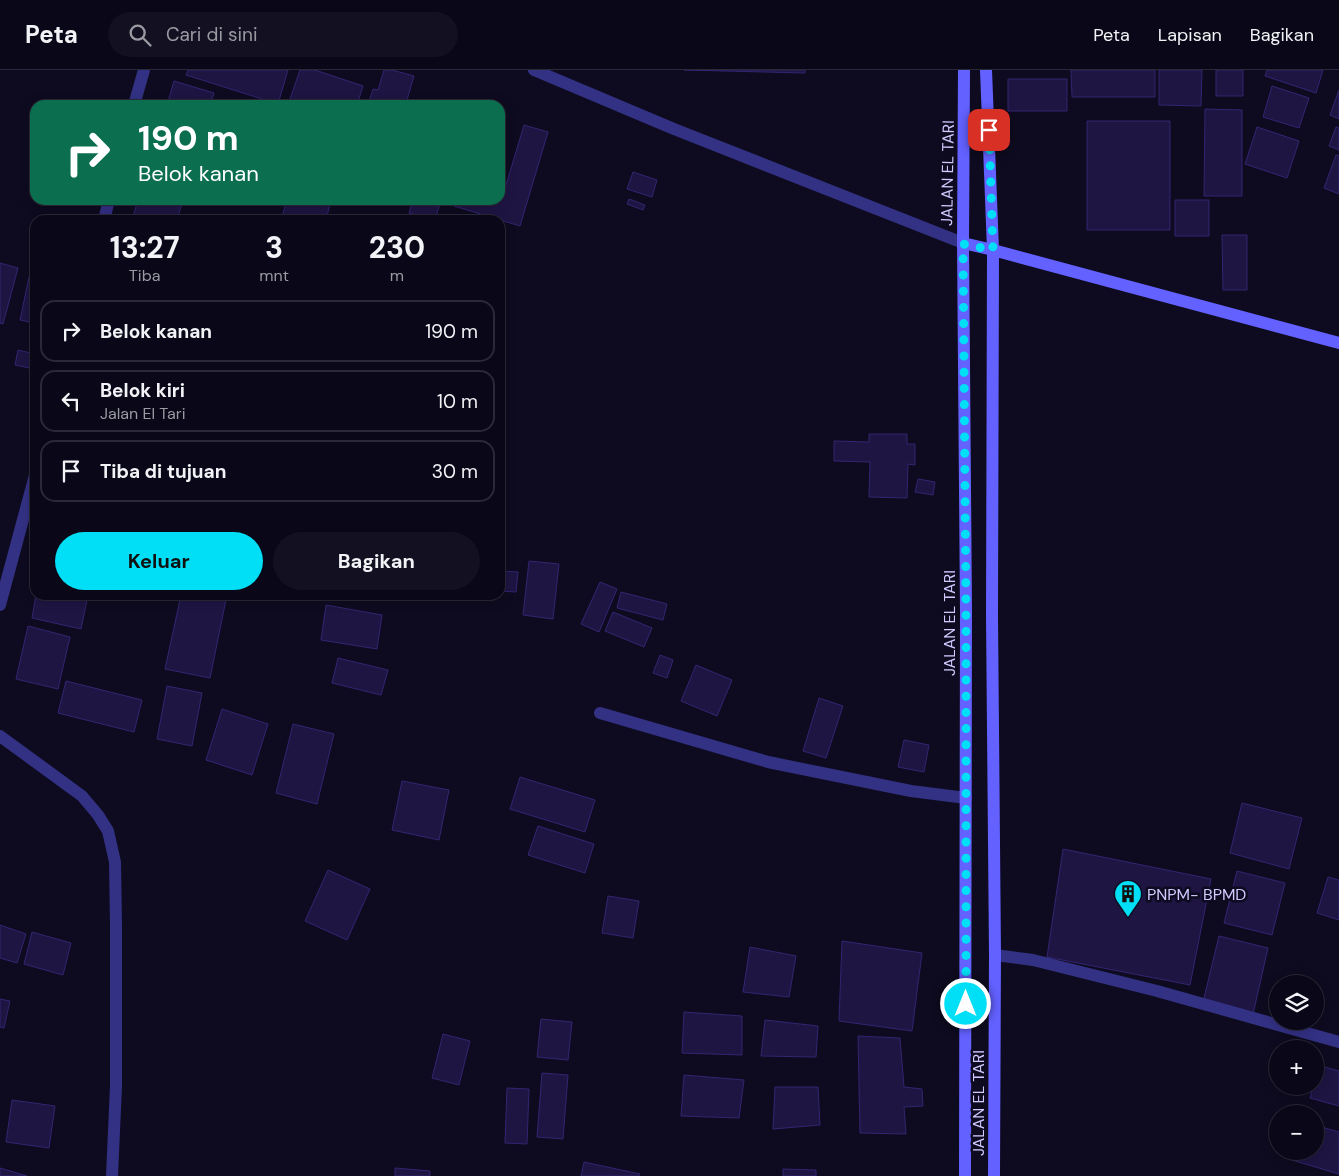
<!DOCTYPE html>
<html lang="id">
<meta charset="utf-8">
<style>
:root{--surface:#0a0818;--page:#131121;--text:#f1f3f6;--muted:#999aa2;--line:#2a2937;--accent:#00dff5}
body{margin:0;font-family:"DM Sans",sans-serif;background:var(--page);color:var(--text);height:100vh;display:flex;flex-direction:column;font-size:19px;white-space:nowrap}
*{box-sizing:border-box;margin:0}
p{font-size:16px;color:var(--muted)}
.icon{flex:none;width:28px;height:28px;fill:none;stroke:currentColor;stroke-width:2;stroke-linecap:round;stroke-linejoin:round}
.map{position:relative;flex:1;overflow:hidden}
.drawer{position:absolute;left:30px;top:145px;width:475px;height:385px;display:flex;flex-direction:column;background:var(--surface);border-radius:15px;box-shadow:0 2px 12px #0003,0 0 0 1px var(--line)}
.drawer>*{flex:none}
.hud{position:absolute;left:30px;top:30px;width:475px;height:105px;border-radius:15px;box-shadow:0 2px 12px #0003,0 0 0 1px var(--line);background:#0b6e4f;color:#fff;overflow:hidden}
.tools{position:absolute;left:1269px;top:905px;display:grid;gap:10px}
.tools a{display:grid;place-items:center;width:55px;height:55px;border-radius:50%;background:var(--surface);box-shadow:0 2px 12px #0003,0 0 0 1px var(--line);font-size:25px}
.pin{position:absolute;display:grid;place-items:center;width:42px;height:42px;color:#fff;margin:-21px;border-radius:10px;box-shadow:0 2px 8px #0006}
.me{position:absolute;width:55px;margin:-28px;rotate:0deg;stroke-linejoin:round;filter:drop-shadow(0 0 4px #0008)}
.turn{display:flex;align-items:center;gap:18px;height:105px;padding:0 25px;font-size:22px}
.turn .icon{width:65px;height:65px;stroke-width:2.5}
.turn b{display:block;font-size:35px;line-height:42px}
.eta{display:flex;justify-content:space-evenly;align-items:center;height:85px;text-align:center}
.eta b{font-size:30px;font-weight:700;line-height:35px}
.cta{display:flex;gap:10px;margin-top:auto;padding:10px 25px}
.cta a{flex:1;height:58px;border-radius:30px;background:var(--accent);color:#111;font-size:20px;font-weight:700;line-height:58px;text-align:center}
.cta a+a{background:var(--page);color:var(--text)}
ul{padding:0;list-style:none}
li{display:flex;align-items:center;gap:15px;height:62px;margin:0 10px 8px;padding:0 15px;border:2px solid var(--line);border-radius:15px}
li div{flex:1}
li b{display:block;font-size:19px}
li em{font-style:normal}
header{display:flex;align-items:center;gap:30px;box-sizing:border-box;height:70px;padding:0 25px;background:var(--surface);border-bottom:1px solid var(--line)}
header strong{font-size:24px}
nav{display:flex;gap:28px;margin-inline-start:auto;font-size:18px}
.search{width:350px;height:45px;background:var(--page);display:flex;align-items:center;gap:12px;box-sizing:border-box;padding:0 18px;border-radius:28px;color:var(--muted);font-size:19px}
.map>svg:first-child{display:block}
.building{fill:#1e1543;stroke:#332571}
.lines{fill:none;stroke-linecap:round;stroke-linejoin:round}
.street{stroke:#333184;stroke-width:12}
.secondary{stroke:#6361ff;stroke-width:12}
.route{stroke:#00dff5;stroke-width:9;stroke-dasharray:0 16.2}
.labels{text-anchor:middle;stroke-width:5;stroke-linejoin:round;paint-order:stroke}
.street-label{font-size:16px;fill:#d0caff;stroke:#0e0b20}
.poi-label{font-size:16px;fill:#d0caff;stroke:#0e0b20;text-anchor:start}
</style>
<header>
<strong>Peta</strong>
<div class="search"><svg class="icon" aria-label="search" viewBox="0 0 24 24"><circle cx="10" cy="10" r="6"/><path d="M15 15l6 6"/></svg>Cari di sini</div>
<nav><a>Peta</a><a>Lapisan</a><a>Bagikan</a></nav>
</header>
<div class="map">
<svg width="1339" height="1106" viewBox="0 0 1339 1106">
<rect width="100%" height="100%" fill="#0e0b20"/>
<path class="building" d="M188 0H288L278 34 186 5Z
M300 0H315L363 16 357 35H306L290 29Z
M384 0H392L414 6 407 30 412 31 411 35H368L373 19 378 20Z
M684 0H805V3Z
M1071 0H1155V27H1072Z
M1159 0H1202L1201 36 1159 35Z
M1216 0H1243V26H1216Z
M1267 0H1323L1316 23 1265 6Z
M1008 9H1067V41H1008Z
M174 11 214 23 210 35H167Z
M1272 16 1309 28 1299 58 1263 47Z
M1339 20V49L1330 45Z
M1205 39 1242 40V126H1204Z
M1087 51H1170V160H1087Z
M524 55 548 62 520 156 454 136 455 134 447 132 448 130H500V121L504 122Z
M1257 57 1299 71 1287 108 1245 94Z
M1336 57 1339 58V80L1329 76Z
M1336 85 1339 86V124L1324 118Z
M633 102 657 110 652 127 627 119Z
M629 129 645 135 643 140 627 134Z
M138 130H173L182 133 177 150H132Z
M287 130H331L326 150H281Z
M413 130H441L435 150 409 143Z
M1175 130H1209V166H1175Z
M1222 165H1247V220H1223Z
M0 193 18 198 3 254 0 253Z
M29 207 35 208 34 253 20 250Z
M18 280 35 284 34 299 15 295Z
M869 364H907V374H915V395L908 394 907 428 869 427 870 392 834 391V371L869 372Z
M918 409 935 412 933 425 915 422Z
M529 491 559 494 553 549 523 545Z
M500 501 518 502 516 522 500 521Z
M600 512 617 519 599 562 581 554Z
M621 522 667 534 663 550 617 538Z
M36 525H88L81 559 32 548Z
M181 525H227L210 608 165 599Z
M326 535 382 545 377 579 321 570Z
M613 542 652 558 644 577 605 561Z
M28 556 70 567 58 619 16 609Z
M660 585 673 590 667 608 653 603Z
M338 588 388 600 381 625 332 613Z
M696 595 732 610 717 646 681 631Z
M66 611 142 630 134 662 58 643Z
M167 616 202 623 192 676 157 669Z
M819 628 843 636 826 688 803 681Z
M222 639 268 654 252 705 206 690Z
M293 654 334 664 317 734 276 723Z
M904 670 929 675 924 702 898 697Z
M520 707 595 730 585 762 510 739Z
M402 711 449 720 439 770 392 760Z
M1242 733 1302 748 1289 799 1230 783Z
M538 756 594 774 585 803 528 785Z
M1063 779 1211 809 1190 915 1047 887Z
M328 800 370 819 347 870 305 851Z
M1237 801 1285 813 1272 865 1224 853Z
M1328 807 1339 810V850L1317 843Z
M608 826 639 831 633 868 602 863Z
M0 855 26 864 17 893 0 888Z
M32 862 71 873 63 905 24 894Z
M1219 866 1268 878 1253 944 1203 932Z
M842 871 922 883 912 961 839 951Z
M750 877 796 886 789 927 743 922Z
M0 929 10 931 4 958 0 957Z
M684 942 742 946V985L682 983Z
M541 949 572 952 568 990 537 987Z
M765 950 818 956 816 987 761 986Z
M443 964 470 971 459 1015 432 1008Z
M858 966 900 968 904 1017 922 1019 923 1036 904 1037 906 1064 860 1063Z
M1318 995 1339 1001V1036L1310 1028 1313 1016H1315Z
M542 1003 568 1005 563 1069 537 1067Z
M684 1005 744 1010 739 1048 681 1046Z
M775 1017H818L820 1055 773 1059Z
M507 1018 529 1019 527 1074 505 1073Z
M12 1030 55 1036 49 1078 6 1072Z
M1315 1055 1339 1062V1104L1285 1088 1287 1081H1315Z
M584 1092 640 1104 639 1106H581Z
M0 1098 27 1106H0Z
M395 1098 430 1101V1106H395Z
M783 1099 816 1100V1106H783Z"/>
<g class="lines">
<path class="street" d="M534 0 674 59 963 173
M134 35 144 0
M104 150 109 130
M0 535 35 405
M600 643 768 692 911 721 966 728
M0 666 82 726 98 745 108 761 115 792 116 856V1016L112 1106
M995 885 1033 890 1157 921 1339 972"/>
<path class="secondary" d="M964 0 963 173 966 541 965 1106
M986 0 993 180 992 546 995 885 994 1106
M963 173 993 180 1339 273"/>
</g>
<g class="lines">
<path class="route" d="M966 934V541L963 174 993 180 989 60"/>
</g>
<defs>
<symbol id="building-pin" viewBox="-11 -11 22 30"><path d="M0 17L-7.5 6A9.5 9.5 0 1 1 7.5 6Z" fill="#00dff5" stroke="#0e0b20"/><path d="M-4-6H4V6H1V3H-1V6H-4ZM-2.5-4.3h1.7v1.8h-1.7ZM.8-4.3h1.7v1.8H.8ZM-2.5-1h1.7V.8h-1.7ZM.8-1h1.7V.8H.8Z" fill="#111"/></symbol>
</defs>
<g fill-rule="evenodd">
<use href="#building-pin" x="1112" y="808" width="32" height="43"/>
</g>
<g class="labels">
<g class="street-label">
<text transform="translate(947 103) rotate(-89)" y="6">JALAN EL TARI</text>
<text transform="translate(949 553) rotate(-90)" y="6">JALAN EL TARI</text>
<text transform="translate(978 1033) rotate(-90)" y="6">JALAN EL TARI</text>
</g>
<g class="poi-label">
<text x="1147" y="830">PNPM- BPMD</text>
</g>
</g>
</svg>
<div class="tools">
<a><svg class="icon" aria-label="layers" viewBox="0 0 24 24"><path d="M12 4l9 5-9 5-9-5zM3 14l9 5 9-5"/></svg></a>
<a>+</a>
<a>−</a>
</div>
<div class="pin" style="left:989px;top:60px;background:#d93025"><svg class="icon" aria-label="arrive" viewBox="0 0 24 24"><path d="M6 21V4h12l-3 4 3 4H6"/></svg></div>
<svg class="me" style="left:966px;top:934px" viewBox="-20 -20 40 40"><circle r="17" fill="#00dff5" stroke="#fff" stroke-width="3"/><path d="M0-11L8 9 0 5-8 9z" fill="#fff"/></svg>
<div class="hud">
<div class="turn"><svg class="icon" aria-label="right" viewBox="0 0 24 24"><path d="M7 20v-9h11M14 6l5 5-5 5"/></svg><div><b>190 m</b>Belok kanan</div></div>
</div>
<section class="drawer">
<div class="eta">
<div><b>13:27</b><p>Tiba</p></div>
<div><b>3</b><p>mnt</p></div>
<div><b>230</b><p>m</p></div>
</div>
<ul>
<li><svg class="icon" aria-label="right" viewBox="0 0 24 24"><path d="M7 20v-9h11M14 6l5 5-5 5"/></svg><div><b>Belok kanan</b></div><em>190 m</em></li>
<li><svg class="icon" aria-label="left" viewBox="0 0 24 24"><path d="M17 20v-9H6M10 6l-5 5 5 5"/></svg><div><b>Belok kiri</b><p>Jalan El Tari</p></div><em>10 m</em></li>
<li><svg class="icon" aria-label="arrive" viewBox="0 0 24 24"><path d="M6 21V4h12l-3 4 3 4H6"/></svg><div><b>Tiba di tujuan</b></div><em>30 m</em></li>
</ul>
<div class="cta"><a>Keluar</a><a>Bagikan</a></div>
</section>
</div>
